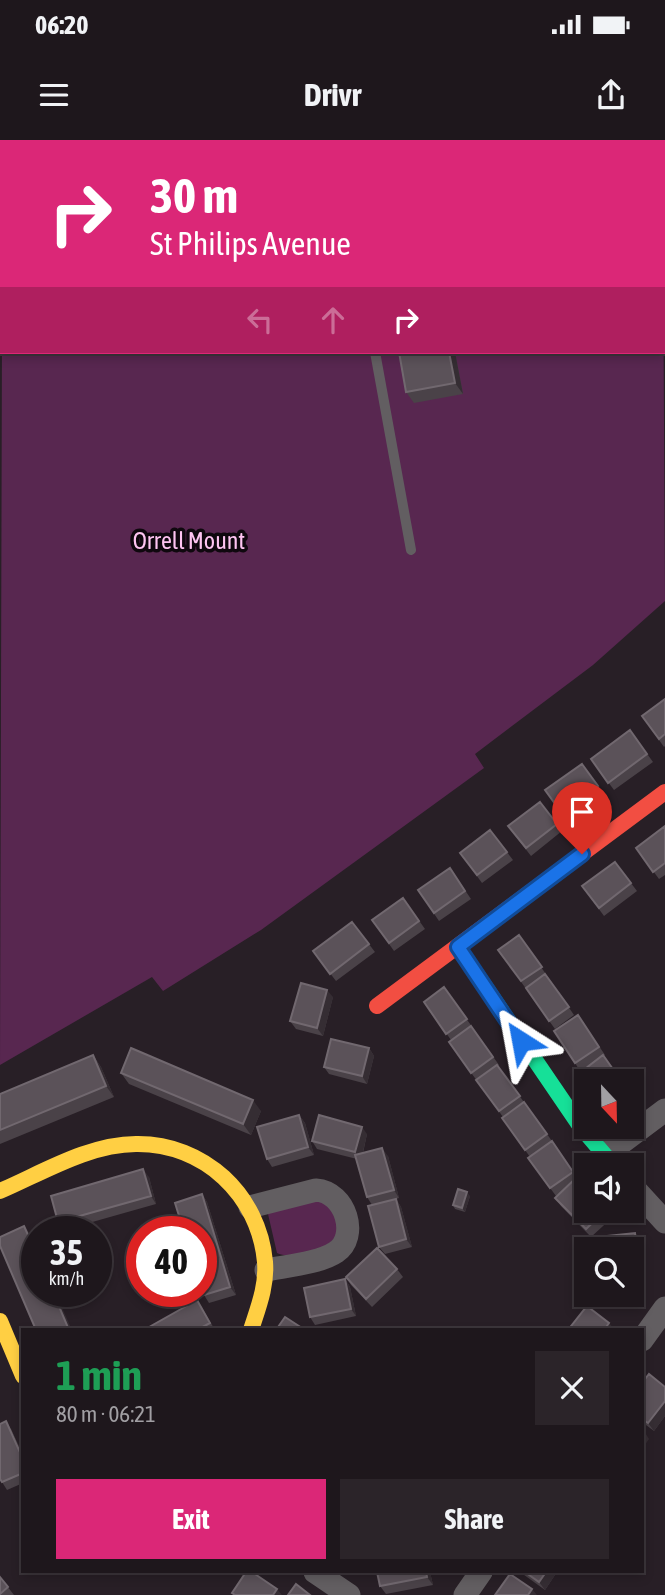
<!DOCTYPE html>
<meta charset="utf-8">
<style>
:root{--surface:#1e171c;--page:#2b2429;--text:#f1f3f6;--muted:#a19fa3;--line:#3c363b;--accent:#db2777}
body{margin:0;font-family:"Asap Condensed",sans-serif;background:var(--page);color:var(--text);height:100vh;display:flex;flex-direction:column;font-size:26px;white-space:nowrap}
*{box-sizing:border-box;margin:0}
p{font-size:23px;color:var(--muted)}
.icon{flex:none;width:38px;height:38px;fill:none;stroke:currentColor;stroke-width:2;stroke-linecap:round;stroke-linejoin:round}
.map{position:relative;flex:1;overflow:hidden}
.drawer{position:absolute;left:21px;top:1188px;width:623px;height:245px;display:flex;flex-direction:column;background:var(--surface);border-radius:0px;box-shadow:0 4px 10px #0003,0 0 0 2px var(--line)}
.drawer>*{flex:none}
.banner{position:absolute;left:0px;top:0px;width:665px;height:214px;box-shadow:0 4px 10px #0003,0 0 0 2px var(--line);background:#db2777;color:#fff;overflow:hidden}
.needle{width:46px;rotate:158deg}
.controls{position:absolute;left:574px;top:929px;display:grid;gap:14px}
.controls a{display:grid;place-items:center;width:70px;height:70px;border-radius:0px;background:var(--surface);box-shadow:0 4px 10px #0003,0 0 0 2px var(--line);font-size:35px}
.speed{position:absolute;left:21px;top:1076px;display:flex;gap:14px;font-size:35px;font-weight:700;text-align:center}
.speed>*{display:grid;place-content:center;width:91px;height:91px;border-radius:50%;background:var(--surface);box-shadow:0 4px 10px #0003,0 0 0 2px var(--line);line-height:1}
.speed small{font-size:18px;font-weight:400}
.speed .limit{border:10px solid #d22;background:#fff;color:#111}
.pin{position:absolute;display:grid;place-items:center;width:60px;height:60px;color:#fff;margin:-72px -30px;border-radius:50% 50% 50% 0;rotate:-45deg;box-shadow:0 0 7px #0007}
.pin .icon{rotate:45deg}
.me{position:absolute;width:77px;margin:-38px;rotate:326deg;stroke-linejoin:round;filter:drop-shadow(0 0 5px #0008)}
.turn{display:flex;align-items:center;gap:24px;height:147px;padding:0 35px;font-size:32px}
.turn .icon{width:91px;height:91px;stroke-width:2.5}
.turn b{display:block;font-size:49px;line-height:60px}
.lanes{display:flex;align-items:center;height:66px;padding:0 35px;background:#0003;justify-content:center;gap:35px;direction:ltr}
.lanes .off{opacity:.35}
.round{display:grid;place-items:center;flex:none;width:74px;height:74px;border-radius:0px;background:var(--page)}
.headline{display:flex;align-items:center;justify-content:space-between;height:119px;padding:0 35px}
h1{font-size:42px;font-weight:700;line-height:52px;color:#1e9e55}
.action{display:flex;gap:14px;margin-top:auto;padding:14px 35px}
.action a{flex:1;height:80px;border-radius:0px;background:var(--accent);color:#fff;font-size:28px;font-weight:700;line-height:80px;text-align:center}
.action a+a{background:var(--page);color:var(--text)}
.status{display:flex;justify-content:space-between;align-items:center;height:49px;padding:0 35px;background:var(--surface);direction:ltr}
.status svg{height:19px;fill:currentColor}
header{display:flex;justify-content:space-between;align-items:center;height:91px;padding:0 35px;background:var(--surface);font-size:32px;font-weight:700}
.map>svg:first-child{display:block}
.green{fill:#582750}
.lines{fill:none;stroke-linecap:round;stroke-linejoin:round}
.lane{stroke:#625e61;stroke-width:10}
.street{stroke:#625e61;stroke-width:23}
.fast{stroke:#16e098;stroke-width:16}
.slow{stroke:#ffcf43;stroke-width:16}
.jam{stroke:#f24e42;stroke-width:16}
.wall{fill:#4a4248}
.shaded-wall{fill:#352d33}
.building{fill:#5b5259;stroke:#71686f;stroke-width:2}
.route-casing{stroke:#114b97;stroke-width:18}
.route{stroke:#1a73e8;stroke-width:12}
.labels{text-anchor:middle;stroke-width:7;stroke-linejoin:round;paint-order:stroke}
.park-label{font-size:24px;fill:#fec4f1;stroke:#0f080e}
</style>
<div class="status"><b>06:20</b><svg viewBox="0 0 49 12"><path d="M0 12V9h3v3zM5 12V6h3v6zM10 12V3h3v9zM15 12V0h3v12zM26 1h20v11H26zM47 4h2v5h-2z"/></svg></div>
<header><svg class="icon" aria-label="menu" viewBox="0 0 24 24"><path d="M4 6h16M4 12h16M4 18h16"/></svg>Drivr<svg class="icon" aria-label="share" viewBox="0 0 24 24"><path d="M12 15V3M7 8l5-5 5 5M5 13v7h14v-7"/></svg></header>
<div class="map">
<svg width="665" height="1455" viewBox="0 0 665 1455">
<rect width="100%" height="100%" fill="#281f26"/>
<path class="green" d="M663 100 665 461 593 525 475 614 484 628 261 790 163 851 152 837 0 925 2 185V212H663Z
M313 1058 329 1063C333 1073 340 1085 336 1095 331 1110 290 1120 277 1113L268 1074 271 1070Z"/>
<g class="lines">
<path class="lane" d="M375 212 411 410"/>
<path class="street" d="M75 0V2
M565 2 566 0
M605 1015 665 970
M632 1046 665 1082
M250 1067 316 1050C346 1052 359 1097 336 1112 320 1123 286 1126 266 1130
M642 1200 665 1168
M315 1432 349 1455
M465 1455 481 1432"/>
<path class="fast" d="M484 0 495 2
M663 72 665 73
M0 75H2
M458 807 580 986 614 1026"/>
<path class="slow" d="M402 2 412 0
M0 1051C42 1033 89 1004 136 1004 204 1003 259 1055 265 1122 267 1146 258 1168 251 1190
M0 1181 23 1236"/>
<path class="jam" d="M377 866 665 652"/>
</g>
<path class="wall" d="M215 0H265L257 2H215Z
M399 212H455L463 254 414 263 406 252Z
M665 559V606L664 607 642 576Z
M630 590 653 622 614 650 591 619Z
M582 624 603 654 566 680 545 650Z
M540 662 562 691 531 716 514 694Z
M665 686V735L659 739 636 708Z
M490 690 513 720 482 743 460 713Z
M615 722 637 751 604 776 582 746Z
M450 728 471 759 439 781 418 750Z
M403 758 425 789 394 811 372 780Z
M352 782 375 812 336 841 313 811Z
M519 795 574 875 555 889 498 810Z
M444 847 499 925 498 926 547 994 577 1037 586 1071H610L614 1076 591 1097 561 1066 555 1058 560 1053 556 1056 528 1018 530 1017 502 978 503 977 449 902 451 900 424 862Z
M333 857 323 896 296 889 290 881Z
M578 875 605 915 580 931 575 923Z
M369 908 374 916 367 944 329 934 324 927Z
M93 915 101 927 114 957 0 1004V954Z
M121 933 261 971 251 995 129 944Z
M299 975 305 983 314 1015 272 1027 267 1019Z
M367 994 363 1013 388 1016 399 1058 396 1059 401 1067 412 1107 385 1114 379 1107 372 1065 367 1057 357 1019 317 1009 312 1001Z
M149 1037 156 1064 64 1090 58 1082Z
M202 1054 207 1062 236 1155 209 1163 204 1155Z
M470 1056 465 1072 455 1069 453 1065Z
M635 1093 641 1101 645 1141 632 1143V1110Z
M397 1129 403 1137 372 1167 351 1145 346 1137Z
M345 1139 350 1147 356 1176 315 1185 310 1177Z
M197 1160 215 1190H144Z
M642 1243 665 1247V1276L654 1291 642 1282Z
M11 1289 23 1315V1343L7 1350 2 1342Z
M377 1432H430L433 1445 386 1454 380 1446Z
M520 1432H557L545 1450Z
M0 1437 14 1455H0Z"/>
<path class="shaded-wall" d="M449 212H455L463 254 455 243Z
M327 850 333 857 323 896 317 888Z
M369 908 374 916 367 944 362 936Z
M93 915 101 927 114 957 106 946Z
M253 960 261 971 251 995 243 984Z
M299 975 305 983 314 1015 308 1007Z
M362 987 367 994 361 1020 355 1012Z
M382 1008 388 1016 399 1058 394 1050Z
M143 1029 149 1037 156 1064 151 1056Z
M467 1052 470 1056 465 1072 462 1068Z
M202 1054 207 1062 236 1155 230 1147Z
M396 1059 401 1067 412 1107 406 1099Z
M24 1086 30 1094 37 1110V1115Z
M635 1093 641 1101 645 1141 640 1133Z
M345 1139 350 1147 356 1176 351 1169Z
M53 1152H55L72 1190H69Z
M609 1183 615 1190H604Z
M665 1261V1276L654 1291 648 1283Z
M6 1281 11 1289 23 1315V1319Z
M644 1291 649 1299 642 1309V1293Z
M426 1432H430L433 1445 427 1437Z
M546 1432H557L545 1450 539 1442Z
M277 1449 282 1455H273Z
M532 1449 537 1455H528Z"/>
<path class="building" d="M28 0H44V2H26L28 1Z
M98 0H138V2H98Z
M156 0H208V2H156Z
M0 6H2V35L0 36Z
M399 212H449L455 243 406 252Z
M665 559V594L659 599 642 576Z
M630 590 647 614 608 643 591 619Z
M582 624 598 646 561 672 545 650Z
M540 662 557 684 526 708 508 686Z
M665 686V723L653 732 636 708Z
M490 690 507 712 477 735 460 713Z
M615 722 631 743 599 768 582 746Z
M450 728 465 751 434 773 418 750Z
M403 758 419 781 389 803 372 780Z
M352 782 369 804 330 834 313 811Z
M519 795 542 827 521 841 498 810Z
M545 834 569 867 549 881 526 848Z
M301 843 327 850 317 888 290 881Z
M444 847 467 879 446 894 424 862Z
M578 875 599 907 575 923 554 891Z
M471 886 493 917 471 933 449 902Z
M331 899 369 908 362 936 324 927Z
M131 908 253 960 243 984 121 933Z
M93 915 106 946 0 990V954Z
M603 915 622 942H588L581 932Z
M497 925 520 956 499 971 476 940Z
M524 962 547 994 525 1010 502 978Z
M299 975 308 1007 267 1019 257 987Z
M319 975 362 987 355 1012 312 1001Z
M552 1001 573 1032 550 1048 528 1018Z
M382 1008 394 1050 367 1057 355 1015Z
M143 1029 151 1056 58 1082 51 1056Z
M578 1036 586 1045V1071H605L586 1089 555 1058Z
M458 1049 467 1052 462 1068 453 1065Z
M202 1054 230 1147 204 1155 201 1147V1092H184L175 1063Z
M396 1059 406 1099 379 1107 368 1066Z
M24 1086 37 1115V1152H53L69 1190H36L0 1106V1097Z
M635 1093 640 1133 632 1134V1110H609L608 1096Z
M377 1108 397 1129 366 1159 346 1137Z
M345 1139 351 1169 310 1177 304 1148Z
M197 1160 210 1183 197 1190H144Z
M587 1166 609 1183 604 1190H568Z
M285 1177 305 1190H276Z
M649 1234 665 1247V1261L648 1283 642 1279V1243Z
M6 1281 23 1319V1333L2 1342 0 1339V1284Z
M246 1432H252L277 1449 273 1455H235L232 1453Z
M377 1432H426L427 1437 380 1446Z
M525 1432H546L539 1442Z
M510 1434 532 1449 528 1455H495Z
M0 1437 8 1447 0 1454Z
M296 1444 310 1455H288Z"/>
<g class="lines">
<defs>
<path id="route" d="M521 901 458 807 582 714"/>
</defs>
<use href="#route" class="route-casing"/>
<use href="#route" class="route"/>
</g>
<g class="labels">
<g class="park-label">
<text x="189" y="409">Orrell Mount</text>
</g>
</g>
</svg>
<div class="controls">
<a><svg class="needle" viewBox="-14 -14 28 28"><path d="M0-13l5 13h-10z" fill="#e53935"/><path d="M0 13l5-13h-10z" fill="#a19fa3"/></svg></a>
<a><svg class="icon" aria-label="sound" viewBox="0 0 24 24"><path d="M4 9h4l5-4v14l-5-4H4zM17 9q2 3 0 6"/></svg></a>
<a><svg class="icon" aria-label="search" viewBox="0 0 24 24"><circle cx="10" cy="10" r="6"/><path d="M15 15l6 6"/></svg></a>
</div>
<div class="speed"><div>35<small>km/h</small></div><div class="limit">40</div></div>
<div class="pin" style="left:582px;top:714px;background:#d93025"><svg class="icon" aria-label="arrive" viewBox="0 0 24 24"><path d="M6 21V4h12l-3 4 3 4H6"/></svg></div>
<svg class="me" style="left:521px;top:901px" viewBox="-20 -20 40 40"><path d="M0-17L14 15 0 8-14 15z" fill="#1a73e8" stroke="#fff" stroke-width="4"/></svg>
<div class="banner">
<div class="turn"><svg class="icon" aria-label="right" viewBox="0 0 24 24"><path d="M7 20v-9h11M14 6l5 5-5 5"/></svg><div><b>30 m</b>St Philips Avenue</div></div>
<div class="lanes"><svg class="icon off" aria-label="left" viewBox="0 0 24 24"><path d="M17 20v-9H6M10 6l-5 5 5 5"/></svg><svg class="icon off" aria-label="ahead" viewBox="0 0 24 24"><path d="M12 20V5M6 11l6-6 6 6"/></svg><svg class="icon" aria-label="right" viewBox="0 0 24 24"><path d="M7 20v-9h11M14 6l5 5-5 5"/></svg></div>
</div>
<section class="drawer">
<div class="headline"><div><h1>1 min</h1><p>80 m · 06:21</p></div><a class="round"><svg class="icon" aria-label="close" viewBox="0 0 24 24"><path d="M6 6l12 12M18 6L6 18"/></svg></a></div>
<div class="action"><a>Exit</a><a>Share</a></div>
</section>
</div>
